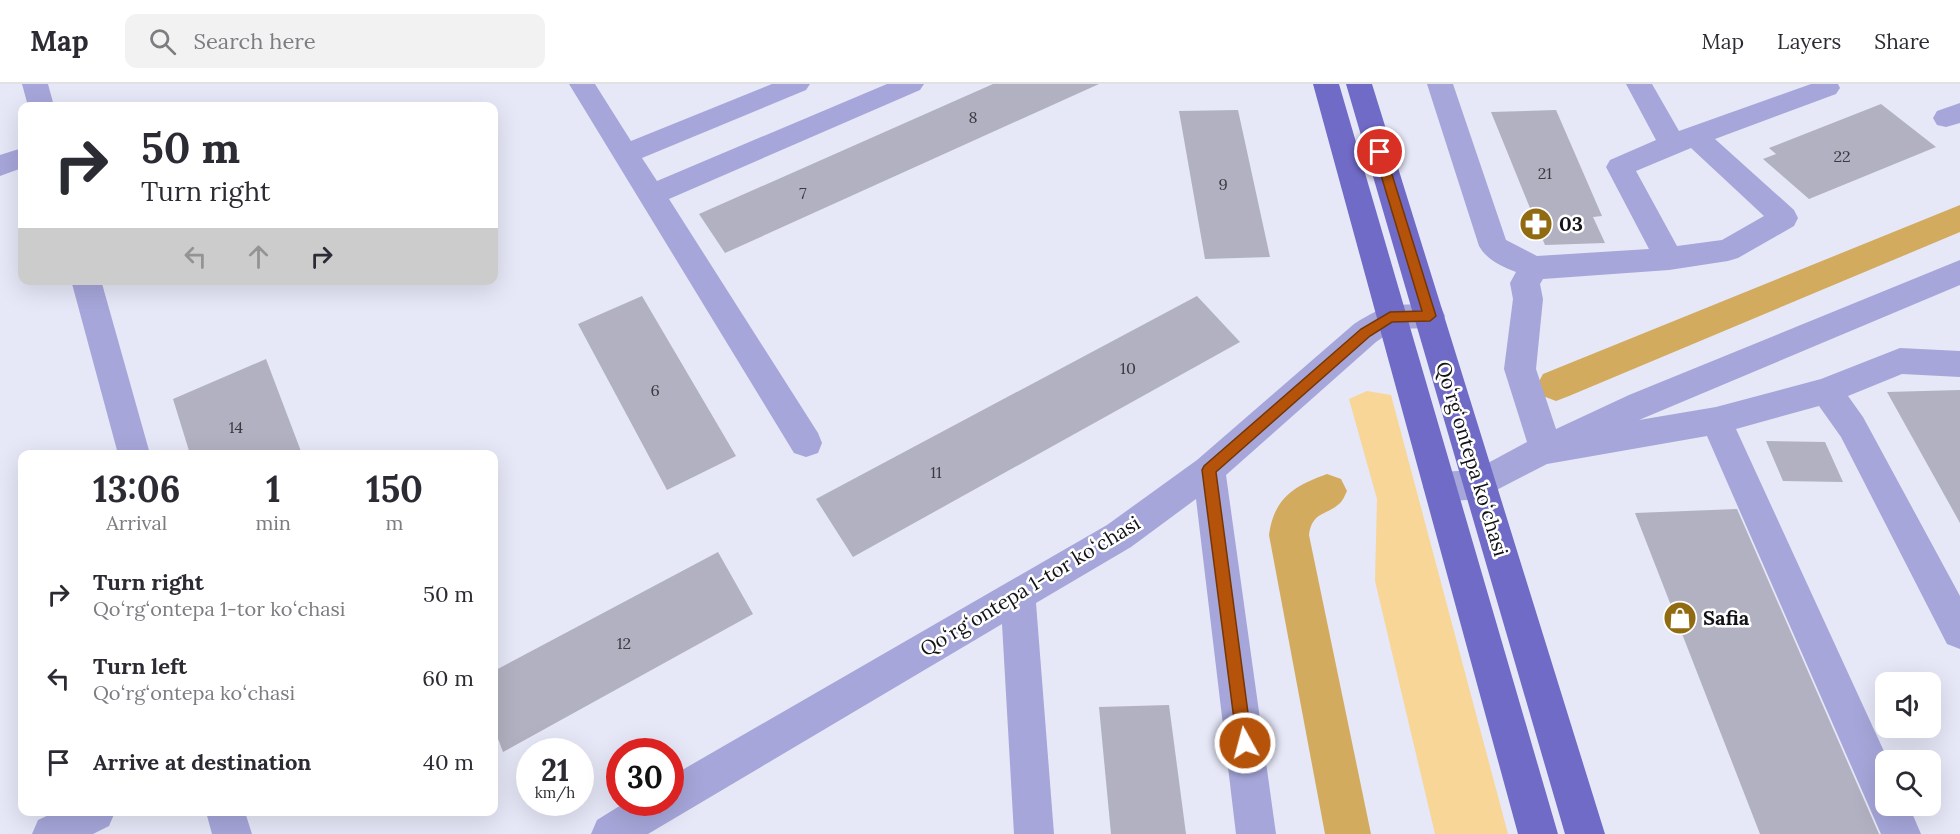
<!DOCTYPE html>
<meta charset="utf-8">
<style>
:root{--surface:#fff;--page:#f2f2f3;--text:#2b2b33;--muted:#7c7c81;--line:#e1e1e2}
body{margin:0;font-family:Lora,serif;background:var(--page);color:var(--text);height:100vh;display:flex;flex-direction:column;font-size:22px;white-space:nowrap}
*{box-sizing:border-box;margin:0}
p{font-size:20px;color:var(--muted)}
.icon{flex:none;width:33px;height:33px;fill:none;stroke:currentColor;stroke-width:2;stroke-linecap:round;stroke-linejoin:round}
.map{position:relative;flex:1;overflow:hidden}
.side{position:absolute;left:18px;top:366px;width:480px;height:366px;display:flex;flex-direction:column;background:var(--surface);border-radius:12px;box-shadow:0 6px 24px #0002}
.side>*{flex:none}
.top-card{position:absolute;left:18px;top:18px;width:480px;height:183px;border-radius:12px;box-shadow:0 6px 24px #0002;background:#fff;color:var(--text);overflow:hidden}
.tools{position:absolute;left:1875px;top:588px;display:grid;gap:12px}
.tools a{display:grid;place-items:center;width:66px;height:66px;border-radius:12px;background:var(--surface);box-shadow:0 6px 24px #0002;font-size:30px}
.speed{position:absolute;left:516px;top:654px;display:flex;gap:12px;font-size:30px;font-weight:700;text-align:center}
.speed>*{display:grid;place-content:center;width:78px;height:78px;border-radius:50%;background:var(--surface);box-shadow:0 6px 24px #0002;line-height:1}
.speed small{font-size:15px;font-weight:400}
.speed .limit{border:9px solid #d22;background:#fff;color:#111}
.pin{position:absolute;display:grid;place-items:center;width:51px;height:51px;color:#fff;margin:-26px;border:3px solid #fff;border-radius:50%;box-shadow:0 2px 6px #0007}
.me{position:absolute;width:66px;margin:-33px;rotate:353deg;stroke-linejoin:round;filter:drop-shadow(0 0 4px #0008)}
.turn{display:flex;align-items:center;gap:21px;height:126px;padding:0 24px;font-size:27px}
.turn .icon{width:78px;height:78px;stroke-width:2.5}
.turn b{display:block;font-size:42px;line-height:51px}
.lanes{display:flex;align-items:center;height:57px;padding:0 24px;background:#0003;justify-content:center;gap:30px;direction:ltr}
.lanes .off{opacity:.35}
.eta{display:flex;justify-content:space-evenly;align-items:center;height:102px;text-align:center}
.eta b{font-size:36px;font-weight:800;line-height:42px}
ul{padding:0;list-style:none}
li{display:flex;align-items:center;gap:18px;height:84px;padding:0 24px}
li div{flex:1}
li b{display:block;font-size:22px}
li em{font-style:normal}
header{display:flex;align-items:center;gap:36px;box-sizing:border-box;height:84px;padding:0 30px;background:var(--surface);border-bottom:2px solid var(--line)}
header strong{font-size:28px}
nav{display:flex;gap:33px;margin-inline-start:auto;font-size:21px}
.search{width:420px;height:54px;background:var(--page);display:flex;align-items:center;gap:15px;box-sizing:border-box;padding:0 21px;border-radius:12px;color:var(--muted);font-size:22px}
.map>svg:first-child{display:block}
.green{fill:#f7d698}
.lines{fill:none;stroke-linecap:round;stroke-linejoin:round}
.canal{fill:#d2ab5f;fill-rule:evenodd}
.building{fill:#b1b1c1}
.minor{fill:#a6a6da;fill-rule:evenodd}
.major{fill:#716bc8;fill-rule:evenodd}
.route{fill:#b45309;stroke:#753606;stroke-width:1.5}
.labels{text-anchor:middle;stroke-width:5;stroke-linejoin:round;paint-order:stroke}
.number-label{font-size:16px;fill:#3a3a42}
.poi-label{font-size:20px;font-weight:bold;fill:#121218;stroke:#fff;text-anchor:start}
.street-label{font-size:20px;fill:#121218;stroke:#fff}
</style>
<header>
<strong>Map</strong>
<div class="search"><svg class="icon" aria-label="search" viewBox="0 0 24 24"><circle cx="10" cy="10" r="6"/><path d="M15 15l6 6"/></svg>Search here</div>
<nav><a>Map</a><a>Layers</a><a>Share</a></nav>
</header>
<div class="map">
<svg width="1960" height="750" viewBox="0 0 1960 750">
<rect width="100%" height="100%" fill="#e6e7f7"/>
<path class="green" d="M1367 307 1391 311 1508 750H1435L1375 497 1377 415 1349 315Z"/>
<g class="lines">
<path class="canal" d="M1960 121V148L1569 312 1556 317 1543 312 1537 301 1543 290Z
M1327 390 1341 395 1347 407C1345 411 1343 417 1339 420 1325 432 1312 428 1309 451L1371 750H1325L1269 451C1274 414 1294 402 1327 390Z"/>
</g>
<path class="building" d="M993 0H1099L725 169 699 130Z
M1881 20 1936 63 1809 115 1763 75 1776 70 1769 64Z
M1238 26 1270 173 1205 175 1179 27Z
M1556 26 1602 132 1593 133 1605 159 1545 161 1491 28Z
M642 212 736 372 667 406 578 240Z
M1197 212 1240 258 853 473 816 415Z
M266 275 302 370H190L173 315Z
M1960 306V439L1887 308Z
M1766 357 1825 358 1843 398 1783 397Z
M1737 425 1879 750H1760L1635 429Z
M718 468 753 530 503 668 494 644V587Z
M1169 621 1186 750H1111L1099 623Z"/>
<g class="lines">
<path class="minor" d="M22 0H48L54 22H28Z
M569 0H595L631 57 772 0H810L806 6 642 74 657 97 887 0H924L920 6 669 115 818 349 822 359 818 369 806 373 794 369Z
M1427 0H1453L1506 156 1537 172 1649 165 1606 83 1610 76 1656 56 1626 0H1652L1679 47 1811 0H1838L1840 4 1836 10 1715 55 1794 126 1798 134 1794 142 1738 174 1728 177 1669 186 1543 195 1540 200 1543 215 1536 285 1556 345 1629 311 1960 176V201L1639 336 1716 323 1821 295 1900 264 1960 267V293L1902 290 1848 312 1863 333 1960 512V565L1947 560 1841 353 1819 322 1736 345 1888 676H1886V722H1909L1921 750H1881L1707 352 1547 380 1479 415 1440 418 1428 413 1423 403 1428 393 1440 388 1475 386 1527 358 1504 285 1513 215 1510 199 1516 188C1501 182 1487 176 1479 162ZM1691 64 1764 132 1722 156 1677 162 1636 87Z
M1960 19V39L1946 43 1937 41 1933 34 1937 27Z
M22 64V84L0 92V71Z
M71 196H101L150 370H118Z
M1430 220 1441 223 1445 232 1441 241 1430 244 1395 245 1376 258 1226 391 1276 750H1236L1196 415 1131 463 1036 519 1054 750H1014L1002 540 648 750H591L597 736 626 718H670V693L1107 441 1197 376 1354 240C1387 219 1392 221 1430 220Z
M55 728H115L109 742 93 750H32L38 736Z
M206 728H245L252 750H212Z"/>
<path class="major" d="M1313 0H1339L1558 750H1518Z
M1346 0H1372L1605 750H1565Z"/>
</g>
<path class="route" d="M1380 64 1385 68 1436 232 1430 237 1392 238 1370 252 1216 388 1252 659 1250 665 1245 667 1239 665 1237 659 1202 386 1204 382 1361 245 1390 228 1422 227 1374 68Z"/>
<defs>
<symbol id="pharmacy-disc" viewBox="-11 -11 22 22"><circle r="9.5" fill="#916b12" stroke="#fff"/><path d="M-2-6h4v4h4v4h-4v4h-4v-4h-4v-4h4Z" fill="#fff"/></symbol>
<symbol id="shop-disc" viewBox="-11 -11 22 22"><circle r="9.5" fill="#916b12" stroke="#fff"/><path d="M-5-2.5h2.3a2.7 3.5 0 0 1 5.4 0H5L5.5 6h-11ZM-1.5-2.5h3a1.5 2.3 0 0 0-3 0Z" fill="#fff"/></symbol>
</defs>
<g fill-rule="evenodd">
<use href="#pharmacy-disc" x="1517" y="121" width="38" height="38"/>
<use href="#shop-disc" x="1661" y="515" width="38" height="38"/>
</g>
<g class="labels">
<g class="number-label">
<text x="973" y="39">8</text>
<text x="1842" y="78">22</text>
<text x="1545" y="95">21</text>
<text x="1223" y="106">9</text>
<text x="803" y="115">7</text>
<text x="1128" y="290">10</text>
<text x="655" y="312">6</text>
<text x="236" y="349">14</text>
<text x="936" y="394">11</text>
<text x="624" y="565">12</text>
</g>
<g class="poi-label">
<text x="1559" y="147">03</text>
<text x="1703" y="541">Safia</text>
</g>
<g class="street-label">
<text transform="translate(1472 375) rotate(73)" y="7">Qoʻrgʻontepa koʻchasi</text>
<text transform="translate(1030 502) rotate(-31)" y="7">Qoʻrgʻontepa 1-tor koʻchasi</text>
</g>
</g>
</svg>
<div class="tools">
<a><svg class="icon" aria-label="sound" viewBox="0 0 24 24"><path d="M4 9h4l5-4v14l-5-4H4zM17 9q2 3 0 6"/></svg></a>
<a><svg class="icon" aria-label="search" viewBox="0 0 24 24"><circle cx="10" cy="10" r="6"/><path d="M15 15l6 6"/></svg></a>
</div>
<div class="speed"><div>21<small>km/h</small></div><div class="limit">30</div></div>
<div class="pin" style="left:1380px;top:68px;background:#d93025"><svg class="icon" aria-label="arrive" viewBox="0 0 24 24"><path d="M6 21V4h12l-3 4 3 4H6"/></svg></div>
<svg class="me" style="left:1245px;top:659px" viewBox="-20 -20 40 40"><circle r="17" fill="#b45309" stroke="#fff" stroke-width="3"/><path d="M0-11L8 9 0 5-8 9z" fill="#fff"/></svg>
<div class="top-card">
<div class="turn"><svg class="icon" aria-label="right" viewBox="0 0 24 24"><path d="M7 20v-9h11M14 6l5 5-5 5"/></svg><div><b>50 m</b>Turn right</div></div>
<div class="lanes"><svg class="icon off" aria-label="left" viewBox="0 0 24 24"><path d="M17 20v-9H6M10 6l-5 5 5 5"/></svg><svg class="icon off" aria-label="ahead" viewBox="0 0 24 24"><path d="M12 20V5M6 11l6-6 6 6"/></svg><svg class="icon" aria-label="right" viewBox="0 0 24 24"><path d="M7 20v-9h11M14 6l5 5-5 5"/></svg></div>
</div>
<section class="side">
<div class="eta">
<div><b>13:06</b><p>Arrival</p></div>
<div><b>1</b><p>min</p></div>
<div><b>150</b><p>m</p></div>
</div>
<ul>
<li><svg class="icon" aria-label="right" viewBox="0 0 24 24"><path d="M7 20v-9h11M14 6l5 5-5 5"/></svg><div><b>Turn right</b><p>Qoʻrgʻontepa 1-tor koʻchasi</p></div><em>50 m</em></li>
<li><svg class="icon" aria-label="left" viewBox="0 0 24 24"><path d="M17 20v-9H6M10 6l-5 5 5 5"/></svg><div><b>Turn left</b><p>Qoʻrgʻontepa koʻchasi</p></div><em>60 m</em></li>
<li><svg class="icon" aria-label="arrive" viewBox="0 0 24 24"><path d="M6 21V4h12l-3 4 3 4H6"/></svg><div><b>Arrive at destination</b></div><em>40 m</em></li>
</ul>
</section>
</div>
